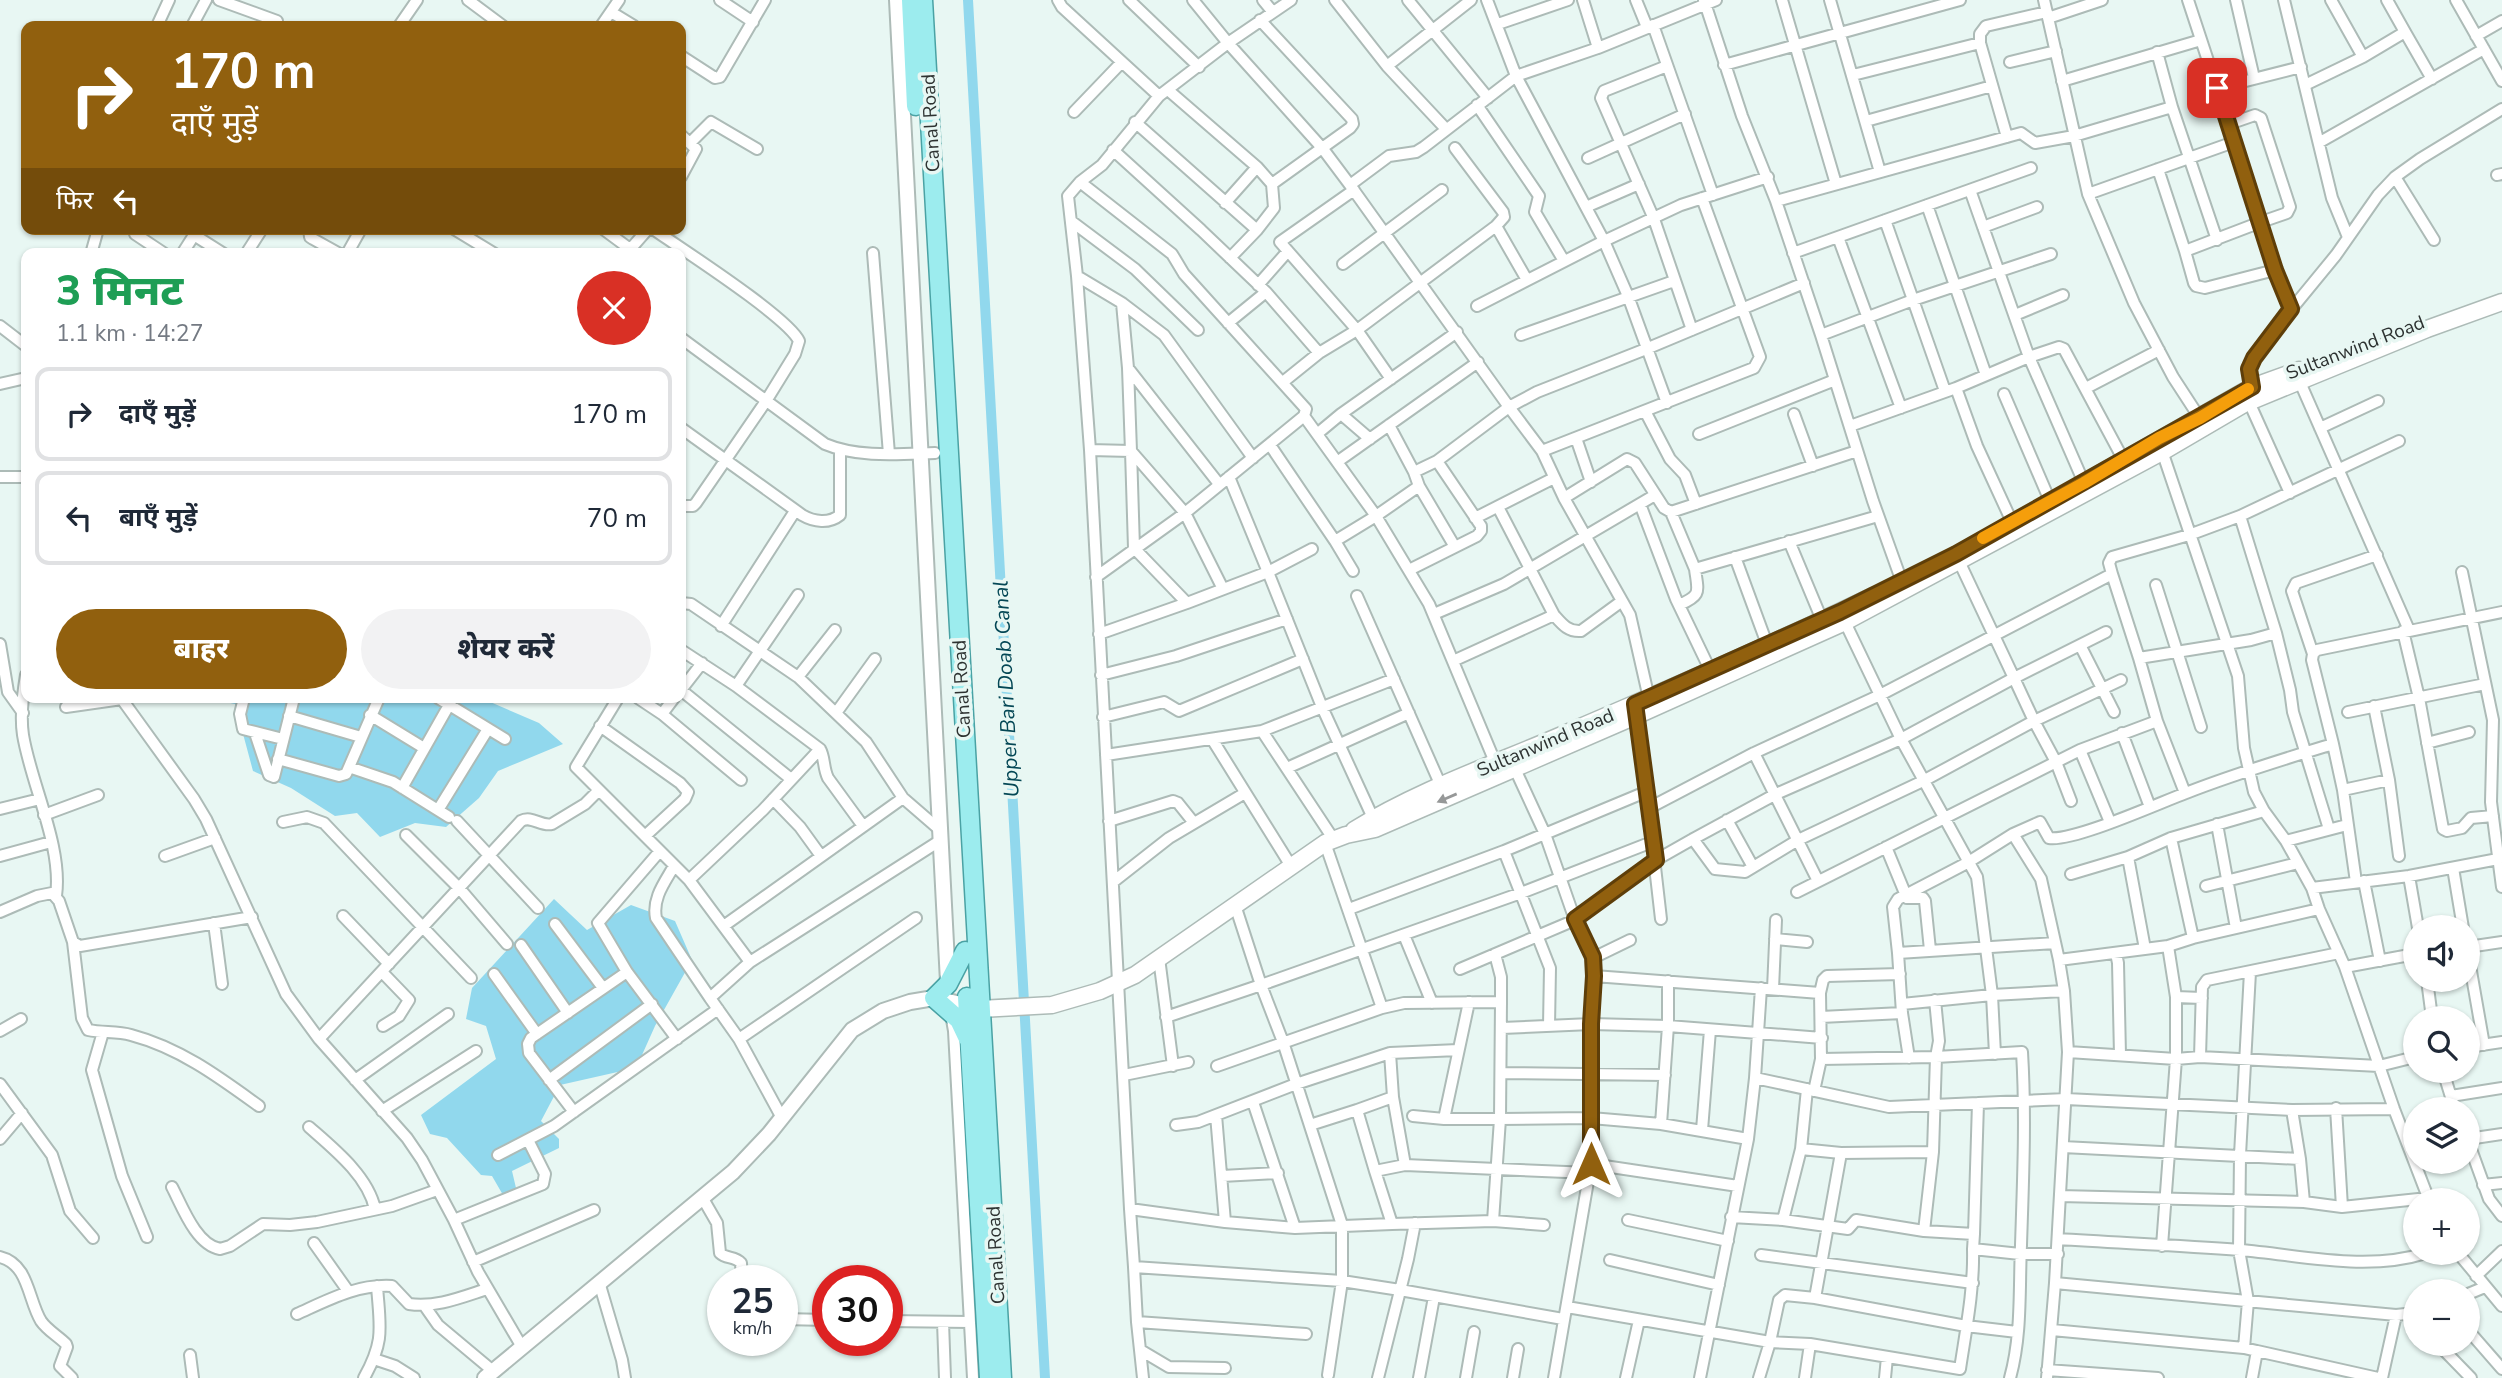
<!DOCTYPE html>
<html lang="hi">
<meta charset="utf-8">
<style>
:root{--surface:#fff;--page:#f2f2f3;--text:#1f2937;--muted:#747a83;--line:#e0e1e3;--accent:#91600e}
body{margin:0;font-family:"Nunito Sans","Noto Sans Devanagari",sans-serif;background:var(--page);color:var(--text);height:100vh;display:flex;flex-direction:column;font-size:26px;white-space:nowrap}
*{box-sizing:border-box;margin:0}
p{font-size:23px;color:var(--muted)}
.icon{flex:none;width:38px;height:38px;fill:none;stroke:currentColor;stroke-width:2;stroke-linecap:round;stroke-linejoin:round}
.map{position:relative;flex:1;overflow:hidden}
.sheet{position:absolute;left:21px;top:248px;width:665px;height:455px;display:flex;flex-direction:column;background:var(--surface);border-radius:14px;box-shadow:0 2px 5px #0004}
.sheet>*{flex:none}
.guide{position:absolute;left:21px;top:21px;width:665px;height:214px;border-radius:14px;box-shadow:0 2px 5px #0004;background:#91600e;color:#fff;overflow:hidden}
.controls{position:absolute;left:2403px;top:915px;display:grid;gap:14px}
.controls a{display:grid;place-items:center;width:77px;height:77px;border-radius:50%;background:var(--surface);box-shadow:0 2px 5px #0004;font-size:35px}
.speed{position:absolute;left:707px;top:1265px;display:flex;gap:14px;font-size:35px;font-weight:700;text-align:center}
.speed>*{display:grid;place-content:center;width:91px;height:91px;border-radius:50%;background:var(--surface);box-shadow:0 2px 5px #0004;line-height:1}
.speed small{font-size:18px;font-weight:400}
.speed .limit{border:10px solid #d22;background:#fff;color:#111}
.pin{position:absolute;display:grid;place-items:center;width:60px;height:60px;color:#fff;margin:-30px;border-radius:14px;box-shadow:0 4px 10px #0006}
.me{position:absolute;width:77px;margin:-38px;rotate:0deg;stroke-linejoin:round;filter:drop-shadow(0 0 5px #0008)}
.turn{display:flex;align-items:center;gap:24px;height:147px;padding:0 35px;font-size:32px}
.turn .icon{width:91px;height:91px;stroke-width:2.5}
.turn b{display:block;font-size:49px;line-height:60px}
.then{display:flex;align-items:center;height:66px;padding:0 35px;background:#0003;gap:14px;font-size:26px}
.round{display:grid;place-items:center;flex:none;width:74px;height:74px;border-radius:37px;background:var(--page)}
.summary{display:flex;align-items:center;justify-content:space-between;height:119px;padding:0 35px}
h1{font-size:42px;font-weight:800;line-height:52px;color:#1e9e55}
.primary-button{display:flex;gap:14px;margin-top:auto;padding:14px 35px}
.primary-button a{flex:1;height:80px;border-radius:42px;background:var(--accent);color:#fff;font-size:28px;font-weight:800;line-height:80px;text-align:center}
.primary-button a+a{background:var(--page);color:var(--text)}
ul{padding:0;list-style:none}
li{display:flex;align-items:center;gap:21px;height:94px;margin:0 14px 10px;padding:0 21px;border:4px solid var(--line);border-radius:14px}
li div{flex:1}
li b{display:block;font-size:26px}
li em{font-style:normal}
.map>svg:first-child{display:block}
.water{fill:#91d8ed}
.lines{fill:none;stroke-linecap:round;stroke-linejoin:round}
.canal{stroke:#91d8ed;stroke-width:10}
.minor-casing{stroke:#adbbb7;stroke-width:14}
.tertiary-casing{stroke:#adbbb7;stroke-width:18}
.secondary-casing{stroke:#adbbb7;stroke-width:19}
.primary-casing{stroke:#4aa2a4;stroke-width:21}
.minor{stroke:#fff;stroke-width:10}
.tertiary{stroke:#fff;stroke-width:14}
.secondary{stroke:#fff;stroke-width:16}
.primary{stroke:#9cecee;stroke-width:18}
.oneway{fill:#969898}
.route-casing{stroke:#5e3e09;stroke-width:18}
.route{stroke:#91600e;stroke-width:12}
.slow{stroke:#f59e0b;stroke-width:12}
.labels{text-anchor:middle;stroke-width:7;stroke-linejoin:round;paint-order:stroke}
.street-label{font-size:19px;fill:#2d3231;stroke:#e8f7f3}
.water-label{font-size:21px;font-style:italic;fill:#044755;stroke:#e8f7f3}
</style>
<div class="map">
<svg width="2502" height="1378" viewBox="0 0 2502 1378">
<rect width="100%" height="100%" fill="#e8f7f3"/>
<path class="water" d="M206 698H481L539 723 563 744 498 771 479 798 446 827 415 823 380 837 357 813 335 816 291 788 253 771 235 704Z
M554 899 587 930 631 905 675 921 692 960 655 1026 642 1055 622 1071 560 1085 541 1121 559 1139V1148L512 1171 516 1188 503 1195 492 1176 481 1175 447 1138 430 1134 421 1115 496 1059 486 1026 466 1019 472 988Z"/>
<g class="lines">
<path class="canal" d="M968 0 1045 1378"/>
<defs>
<path id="minor" d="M219 0 277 21
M468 0 503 26
M720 0 753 22
M1058 0 1062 7 1159 96
M1129 0 1199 67
M1193 0 1228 43 1159 96 1102 165 1080 182 1068 196 1077 276 1090 450 1130 1209 1225 1222
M1263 0 1272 11
M1291 0 1228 43 1323 149 1350 185
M1335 0 1387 66 1446 129
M1408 0 1488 98
M1487 0 1516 76 1424 147 1416 152 1389 156 1350 185 1509 407 1537 392 1646 349 1804 283
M1583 0 1598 48
M1636 0 1647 27
M1704 0 1742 116 1776 201 1821 335 1873 501 1902 582
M1716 0 1598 48 1516 76 1604 241 1681 205 1768 177
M1782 0 1836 184
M1830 0 1880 172
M2044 0 2088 194 2134 303 2173 377 2201 420
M2188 0 2261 222 2185 251 2194 283 2196 286 2205 288 2275 270
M2236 0 2254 78
M2284 0 2332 198 2348 237
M2331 0 2363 57
M2387 0 2405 32
M2456 0 2502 81
M611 12 634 26
M2048 18 2102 0
M1498 24 1568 0
M1653 25 1713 195
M157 26 169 0
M192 26 206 0
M399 26 417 0
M601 26 619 0
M2476 36 2502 21
M1980 43V34L1986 26 2047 12
M681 56 715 78 720 77 765 0
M2010 62 2056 51
M1724 65 1960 0
M1387 66 1471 0
M1667 66 1604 91 1601 98 1654 219 1692 330
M1853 75 1980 43 2007 137
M2062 81 2201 40
M2305 85 2363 57 2405 32 2432 79
M2218 88 2301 67
M1168 90 1257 167 1272 184 1350 128 1353 124 1352 119 1260 20
M1477 105 1539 196 1535 212 1564 261
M2172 107 2217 240
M1074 112 1121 63
M1866 121 1992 86
M1135 122 1257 230 1230 258
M2229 124 2255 115 2261 118 2290 207 2287 213 2261 222 2275 270 2291 309
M681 135 696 149 681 177
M691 142 711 122 757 149
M2320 142 2484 49
M1113 150 1201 230 1266 292
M1588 158 1685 114
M2158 169 2185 251
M2497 175 2502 174
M2395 177 2434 240
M1080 182 1172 254 1184 274 1306 409 1304 416 1185 513 1096 577
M1354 190 1280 242 1357 330 1391 379
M2088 194 2234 142
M1776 201 2021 133 2035 143 2074 136 2172 107 2157 52
M1225 203 1257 167
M1927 205 1986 375
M1586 207 1639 184
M1885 220 1945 391
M1071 221 1135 269 1198 330
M1496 226 1527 280
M1983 227 2037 207
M309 229 310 237 313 239 340 254
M454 229 495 254
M603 229 630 249
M653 229C680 248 788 317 799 341L795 354 766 401 696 503 693 506H681
M1257 230 1274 208 1272 184
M135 234 165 254
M194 235 224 254
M1838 237 1901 408
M873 253 889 454
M1793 253 2031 168
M91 254 98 229
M182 254 196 232
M246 254 262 229
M347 254 361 229
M626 254 648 229
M1343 264 1442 190
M1077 276 1122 303 1164 335 1253 458
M1258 285 1288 251
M1122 303 1128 368 1131 451 1185 513 1223 589
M1477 306 1604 241 1628 296 1667 403
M2015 315 2063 295
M1228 323 1266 292 1319 353 1357 330 1496 226 1504 217 1503 212 1455 148
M0 326 26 346
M1521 335 1674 281
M1821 335 1913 300 2051 254
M681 338 825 444C858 458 900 454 935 453
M1128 368 1219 484
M2299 380 2409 630
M1283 382 1319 353
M0 384 26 378
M1956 388 1977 446 2012 522
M2086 388 2159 350
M2255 392C2244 375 2253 359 2263 344L2336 255 2378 195 2395 177 2420 159 2502 109
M2004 394 2050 501
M2249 402 2290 493
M1645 411 1670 459 1685 475 1696 504
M1341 414 1370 439
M1794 414 1813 466
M1304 416 1376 516 1429 604 1495 762
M1389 425 1414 472
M1850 426 1956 388 2029 357 1970 190
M681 428 802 515C814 522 829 524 840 515V449
M2320 428 2378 401
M1317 434 1341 414 1457 332
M1699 434 1835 380
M1576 438 1591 482
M1270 445 1335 541 1376 516 1419 486 1414 472 1437 461 1509 407 1542 451 1564 498 1630 615 1650 703
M2161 448 2238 676 2244 748 2254 792 2264 811 2286 841 2312 888 2319 909 2345 967 2394 1109 2429 1200
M1090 450 1131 451 1134 548 1187 603 1268 572 1229 477
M1542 451 1754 368 1760 357 1702 198
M1857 451 1671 512 1695 569 1878 516
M1337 462 1478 362
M0 477H26
M2084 483 2029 357 2059 347 2064 349 2123 459
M1419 486 1455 547
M1564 498 1627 459 1635 463 1664 508 1671 512
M1640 504 1676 599 1713 676
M1498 507 1554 615C1562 624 1568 632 1581 631L1622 601
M1475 518 1554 478
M1335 541 1353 571
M1789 541 1822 620
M1312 549 1268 572 1322 707 1373 818
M1735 557 1767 644
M1409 570 1477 536 1481 531V526L1437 461
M2462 572 2493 720 2491 802 2502 887
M2112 574 2139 658
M2156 585 2201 727
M1357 596 1441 786
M681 603 691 604 798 677 866 742 903 798 940 830
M1679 605C1702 595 1698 592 1695 569
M1434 614 1504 584 1655 495
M1843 618 1901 739 1977 877 1992 995 2064 991 2059 960 2168 946 2193 938 2319 909
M721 626 795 511
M2403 631 2419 698 2443 829 2447 831 2462 828 2471 818 2493 816
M2276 633 2290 690 2293 712 2329 829
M1099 634 1187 603
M0 644 8 692 23 713
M2080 645 2114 712
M681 650 736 686 820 749C825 758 823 768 828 778L863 826
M2313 654 2292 591 2296 583 2377 555
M1453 661 1554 615
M26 675C23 693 20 716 23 735 31 784 63 847 56 896
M1101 675 1176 656 1287 619
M798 677 835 630
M736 686 798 595
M681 690 791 779
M681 690 702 663
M121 698 194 799 206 819 286 994 319 1039 407 1138 422 1160 454 1220 478 1272 522 1347
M244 698 240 714 243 729 283 739
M438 698 505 739
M618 698 576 767 689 880 750 962 710 998 739 1039 782 1118
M638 698 662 714 741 780
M2374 706 2389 780 2399 856
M66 707 122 699
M1637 710 1661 919
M2348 712 2485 684
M836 713 875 659
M662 714 674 698
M370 715 424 748
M289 716 361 737
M1103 717 1164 702 1179 711 1303 659
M2157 721 2185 793
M600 726 680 783 688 792 685 799 645 836
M1262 731 1334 840
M255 733 269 775 274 777 294 698
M2122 733 2150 807
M1212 739 1291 866
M2427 743 2469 732
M2333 744 2343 790 2356 882
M2080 750 2110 822
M1754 753 1818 881
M1106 755 1262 731 1394 679
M278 759 339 776 346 774 379 698
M349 767 393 782 449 817
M1287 768 1409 713
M402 788 453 698
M2343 790 2389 780
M773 799 800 827 821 856
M2071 801 2056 762 2034 721 2121 680
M1649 808 1754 753 1880 695 2112 574 2109 563 2112 557 2189 535 2240 516 2399 441
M0 809 40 799
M438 810 488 729
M44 815 98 795
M1727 820 1753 867
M457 821 538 908
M1109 821 1173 801 1178 803 1194 823
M283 822 307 817 324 823 471 978
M2217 824 2236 928
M2013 834 2040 822 2049 838C2073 842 2159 803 2186 793 2234 774 2284 759 2333 744L2312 660 2313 654 2317 650 2502 612
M406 835 460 889 507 944
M2171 838 2193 938
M1693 839 1715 869 1745 872 1798 840 1923 781 2034 721 2014 678 2106 632
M2286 841 2347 825
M1325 843 1382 1008 1404 1003 1501 1002 1500 1119 1591 1118 1661 1124 1748 1139 1755 1078 1889 1107 2066 1099 2292 1110 2394 1109
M1886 847 1907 898H1923L1925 901 1930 950
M660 851 598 923 627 972 677 1039
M1504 851 1550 968 1549 1026
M0 856 51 842
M165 856 215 838
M2128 857 2145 949
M674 866C665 882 652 898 656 918L710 998
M2453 868 2463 928
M2071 874 2128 857 2171 838 2264 811
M2409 876 2418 928
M689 880 763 810 820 749
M2364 881 2380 961
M1113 882 1169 838 1245 793
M2206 886 2298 863
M2312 888 2409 876 2498 859
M1797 892 2080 750 2157 721 2139 658 2251 640 2276 633 2240 516
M1235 905 1261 985 1521 893 1652 842
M1349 909 1504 851 1648 791
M0 912 37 896 52 893 59 901 73 942 80 946 252 917
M343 916 389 964
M214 923 222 984
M555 924 603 988
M725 925 903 798
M1404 935 1432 1003
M1775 939 1807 942
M73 942 82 1018 88 1030C103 1033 117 1031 131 1035 180 1048 219 1077 259 1106
M521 945 568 1013
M2468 947 2502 942
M1898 953 1893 907 1898 899 1967 863 2013 834 2041 879 2059 960
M2116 953 2118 963 2120 1055
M1495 954 1501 977V1002
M2468 954 2484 1045
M1159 958 1173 1066
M1593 958 1630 940
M750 962 941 840
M2345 967 2415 954
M1460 969 1575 920 1545 834 1515 769
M382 972 409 1000 399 1016 383 1026
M494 974 537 1034
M1594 976 1820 993 1821 1059 1814 1091
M2427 980 2432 1018
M1668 981V1026L1822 1038
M1773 989 1776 920
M2064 991 2068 1052 2176 1059 2200 1057 2379 1066 2415 1057
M1820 993 1823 980 1827 976 1900 974
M2176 997 2202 998
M1935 1000 1939 1041 1936 1057 2022 1052C2026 1117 2023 1181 2021 1245 2019 1289 2022 1335 2010 1378
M1469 1002 1444 1119H1500L1493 1221 1544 1225
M1902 1004 1992 995 1995 1054
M1902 1013 1909 1058
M951 1014 954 1031 973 1378
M1166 1017 1261 985 1283 1042 1342 1225V1281L1328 1375
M1821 1017 1902 1013 1898 953 2055 943
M1502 1028 1591 1024 1668 1026 1661 1124
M0 1031 21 1019
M103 1032 92 1070 122 1176 147 1237
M319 1039 521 821C532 815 541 827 552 824L585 804 599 790
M739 1039 916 918
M2468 1047 2502 1042
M2068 1052 2055 1283 2396 1315 2415 1313
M1390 1053 1393 1097 1405 1165
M2200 1057 2202 987 2207 980 2339 953
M1821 1059 1936 1057 1933 1152 1924 1231 1974 1234 1973 1249 2020 1254H2058
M1217 1066 1382 1008
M2443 1071 2455 1110
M1501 1073 1665 1075
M1124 1075 1188 1062
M1755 1078 1761 988
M355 1080 448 1014
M549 1080 652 1004
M0 1084 52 1155 70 1211 93 1238
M1807 1089 1801 1149 1841 1153 1933 1152
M2451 1096 2502 1088
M1253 1102 1295 1228
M2336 1108 2342 1207
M2292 1110 2300 1159
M382 1111 476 1051
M574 1112 529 1053 528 1044 531 1038 627 972
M1216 1115 1225 1222 1295 1228 1392 1224
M1413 1116 1444 1119
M1176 1125 1198 1122 1296 1084 1390 1053 1458 1050
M1310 1125 1357 1110
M309 1127C334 1149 368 1176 375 1209
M1702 1130 1710 1030
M0 1139 22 1113
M2468 1139 2502 1134
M2468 1141 2489 1199 2502 1216
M2063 1147 2300 1159 2304 1202
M498 1155 554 1126 718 1009
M1591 1164 1738 1186
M1375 1171 1357 1110 1393 1097
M1222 1176 1278 1173
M2483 1185 2502 1183
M172 1187C182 1206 196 1245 220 1249L230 1246 263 1224 290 1225 317 1222 392 1206 437 1190
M2060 1196 2304 1202 2342 1207 2428 1198
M702 1197 717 1223 720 1253C726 1259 735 1256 741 1263L742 1281
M1130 1209 1134 1267 1342 1281 1400 1290 1563 1319
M1731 1217 1783 1220 1848 1229 1856 1220 1924 1231
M454 1220 543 1184 545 1174 528 1140
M1628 1220 1728 1241
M1783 1220 1801 1149
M1493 1221 1392 1224 1375 1171 1405 1165 1590 1173
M1974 1234 1978 1103
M2058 1239C2119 1243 2179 1245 2240 1250 2301 1255 2366 1272 2426 1253
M314 1243 348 1291
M2162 1246 2176 1059V997L2168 946
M1973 1249C1974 1290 1966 1329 1960 1369L1810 1344 1770 1342 1779 1300 1785 1295 1815 1298 1966 1326 2017 1332
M2458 1253 2502 1306
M1761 1255 1973 1283
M0 1257C29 1264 28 1300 41 1321 47 1330 58 1336 66 1344L67 1347 60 1366 72 1378
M1610 1260 1719 1285
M473 1262 594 1210
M1134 1267 1137 1322 1306 1334
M2476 1276 2502 1251
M599 1282 622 1360 625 1378
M2468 1294 2485 1287
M1815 1298 1841 1153
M424 1305 438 1325 493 1371
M1567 1307 1770 1342 1759 1378
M297 1314C328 1300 357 1284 392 1286L409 1304C436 1308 462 1297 487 1289
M782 1319 828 1320
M887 1321 970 1322
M943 1322 945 1378
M1137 1322 1143 1378
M2052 1330 2244 1348 2257 1351 2252 1378
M2468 1330 2502 1369
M744 1340V1341
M2438 1344 2471 1378
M2244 1348 2248 1301 2239 1250 2240 1155 2250 972
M1142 1351 1169 1367 1225 1368
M2257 1351 2378 1378
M190 1355 193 1378
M374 1359 395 1366 414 1378
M2047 1370 2158 1378
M364 1378C385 1340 380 1328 377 1286
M1378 1378 1408 1259 1415 1223
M1419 1378 1434 1297
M1466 1378 1474 1332
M1513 1378 1518 1349
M1554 1378 1591 1164V1024L1594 976 1593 958 1575 920 1656 860 1693 839 1776 794 1901 739 2014 678 1957 557
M1626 1378 1639 1320
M1700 1378 1748 1139
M1805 1378 1810 1344
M1885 1378 1887 1357
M2047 1378 2055 1283
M2382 1378 2396 1315"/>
<path id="tertiary" d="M897 0 948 982
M485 1378 733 1172 769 1134 852 1030 883 1011 910 1002 934 998 975 1007"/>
<path id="secondary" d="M2096 476 2252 387 2299 370
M1354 830C1417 791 1489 766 1557 737 1663 692 1769 646 1873 596
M980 1009 1052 1005 1100 991 1135 975 1325 843 1346 835 1375 829 1638 715 1845 622 2162 452 2244 404 2427 329 2502 302"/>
<path id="primary" d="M911 0 916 106
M923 0 1002 1378
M965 951 948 984 934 998 959 1020 968 1039
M967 997 989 1378"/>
</defs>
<use href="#minor" class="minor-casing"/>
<use href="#tertiary" class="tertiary-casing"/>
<use href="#secondary" class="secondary-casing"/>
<use href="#primary" class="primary-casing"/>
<use href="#minor" class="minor"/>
<use href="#tertiary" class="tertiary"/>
<use href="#secondary" class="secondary"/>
<use href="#primary" class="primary"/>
</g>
<defs><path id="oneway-solid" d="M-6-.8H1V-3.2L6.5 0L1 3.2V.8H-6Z" transform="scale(1.75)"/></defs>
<use class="oneway" href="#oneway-solid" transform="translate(1447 798) rotate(157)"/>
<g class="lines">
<defs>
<path id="route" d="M1591 1164V1024L1594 976 1593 957 1575 919 1656 860 1635 704 1840 612 1956 554 2252 387 2249 369 2254 358 2291 309 2275 270 2217 88"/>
</defs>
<use href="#route" class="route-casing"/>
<use href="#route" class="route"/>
<path class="slow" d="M1983 538 2084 483 2159 438 2200 418 2248 389"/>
</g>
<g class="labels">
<g class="street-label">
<text transform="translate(930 123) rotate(-93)" y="7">Canal Road</text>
<text transform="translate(2355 347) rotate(-21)" y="7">Sultanwind Road</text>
<text transform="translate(961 689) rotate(-93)" y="7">Canal Road</text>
<text transform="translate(1545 742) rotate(-23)" y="7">Sultanwind Road</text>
<text transform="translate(995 1255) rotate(-93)" y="7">Canal Road</text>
</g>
<g class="water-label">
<text transform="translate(1006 689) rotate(-93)" y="7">Upper Bari Doab Canal</text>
</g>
</g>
</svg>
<div class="controls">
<a><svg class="icon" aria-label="sound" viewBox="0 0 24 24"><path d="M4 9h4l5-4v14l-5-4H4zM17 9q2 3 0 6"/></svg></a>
<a><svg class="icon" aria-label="search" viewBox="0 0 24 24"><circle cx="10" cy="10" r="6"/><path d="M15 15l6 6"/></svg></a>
<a><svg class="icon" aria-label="layers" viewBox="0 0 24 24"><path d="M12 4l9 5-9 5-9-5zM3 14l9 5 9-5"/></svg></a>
<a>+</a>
<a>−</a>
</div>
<div class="speed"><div>25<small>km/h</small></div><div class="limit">30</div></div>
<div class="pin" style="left:2217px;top:88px;background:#d93025"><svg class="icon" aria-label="arrive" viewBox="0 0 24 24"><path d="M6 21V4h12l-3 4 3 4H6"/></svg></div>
<svg class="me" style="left:1591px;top:1164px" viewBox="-20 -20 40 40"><path d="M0-17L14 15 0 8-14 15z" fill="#91600e" stroke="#fff" stroke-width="4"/></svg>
<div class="guide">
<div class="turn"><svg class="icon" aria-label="right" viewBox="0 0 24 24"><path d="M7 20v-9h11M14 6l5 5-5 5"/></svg><div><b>170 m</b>दाएँ मुड़ें</div></div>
<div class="then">फिर<svg class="icon" aria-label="left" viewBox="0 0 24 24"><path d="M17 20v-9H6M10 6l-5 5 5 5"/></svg></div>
</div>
<section class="sheet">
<div class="summary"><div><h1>3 मिनट</h1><p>1.1 km · 14:27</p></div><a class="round" style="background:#d93025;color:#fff"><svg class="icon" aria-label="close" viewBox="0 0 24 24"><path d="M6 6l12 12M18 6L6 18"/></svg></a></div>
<ul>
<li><svg class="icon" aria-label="right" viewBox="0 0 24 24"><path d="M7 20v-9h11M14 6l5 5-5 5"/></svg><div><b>दाएँ मुड़ें</b></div><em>170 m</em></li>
<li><svg class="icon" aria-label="left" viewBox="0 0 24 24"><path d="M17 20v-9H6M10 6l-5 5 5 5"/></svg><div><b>बाएँ मुड़ें</b></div><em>70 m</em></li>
</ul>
<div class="primary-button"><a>बाहर</a><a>शेयर करें</a></div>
</section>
</div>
